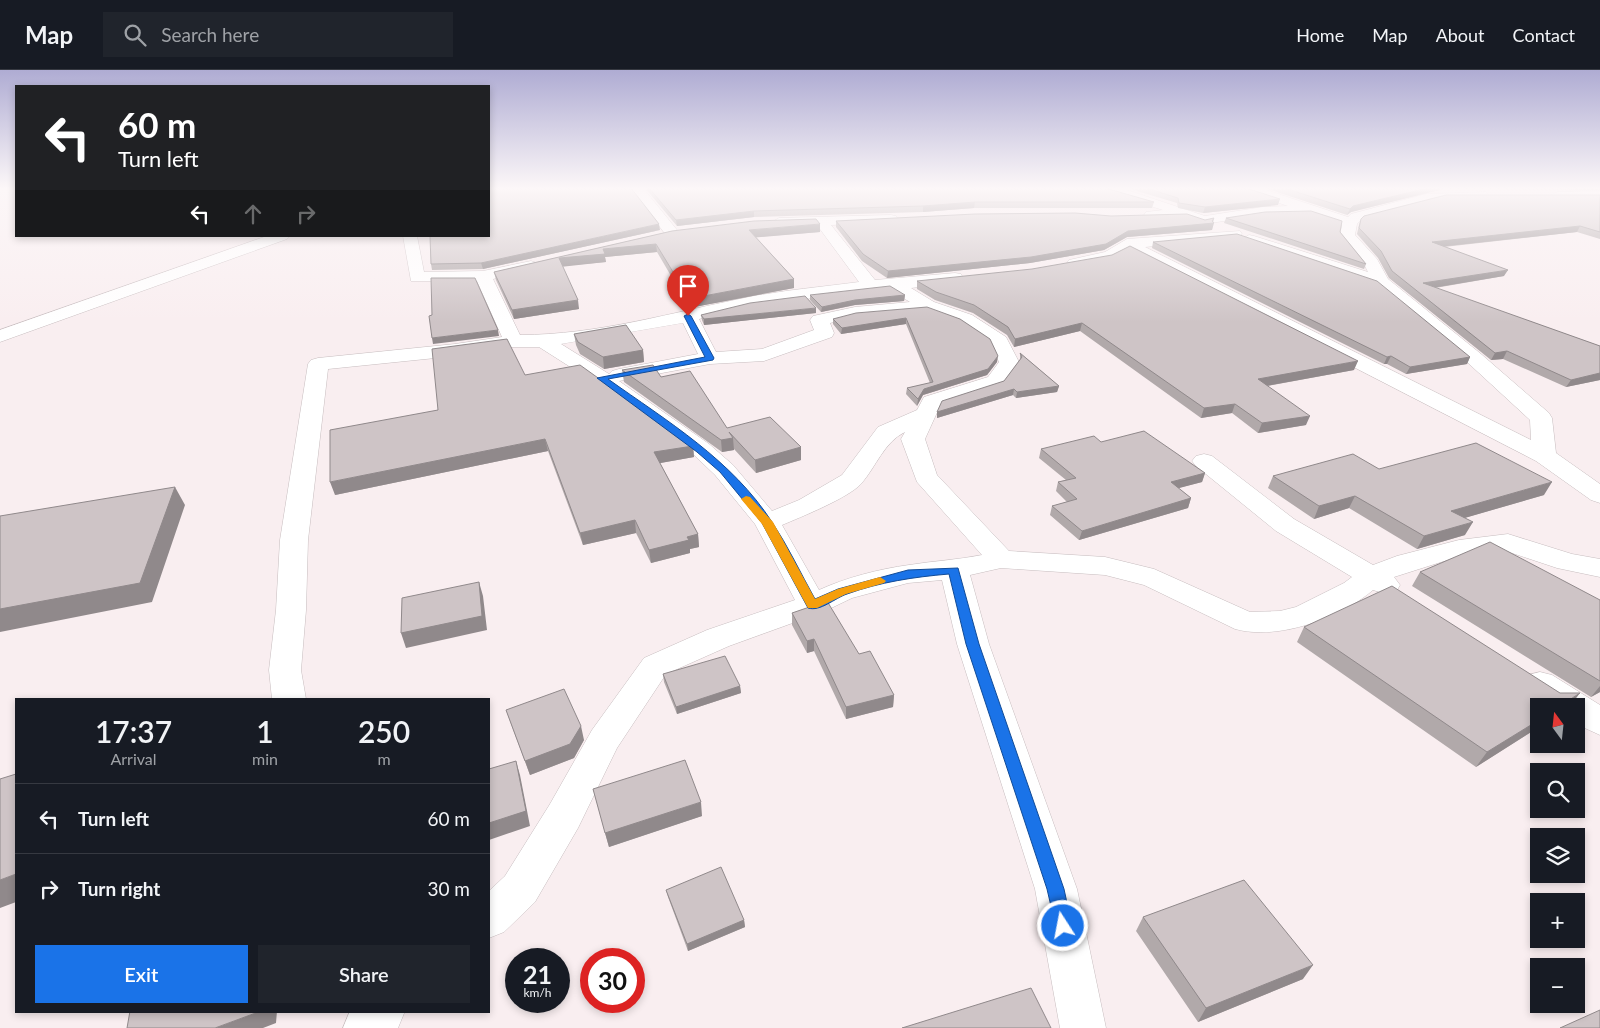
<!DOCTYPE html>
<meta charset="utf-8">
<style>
:root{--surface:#171b24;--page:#20242c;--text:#f1f3f6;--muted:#9ea1a6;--line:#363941;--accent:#1a73e8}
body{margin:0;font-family:Lato,sans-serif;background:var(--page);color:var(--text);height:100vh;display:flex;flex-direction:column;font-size:19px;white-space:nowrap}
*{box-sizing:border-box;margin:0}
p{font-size:16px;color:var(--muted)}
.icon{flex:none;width:28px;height:28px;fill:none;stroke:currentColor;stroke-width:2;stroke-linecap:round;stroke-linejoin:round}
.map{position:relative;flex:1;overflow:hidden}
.details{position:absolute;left:15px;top:628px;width:475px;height:315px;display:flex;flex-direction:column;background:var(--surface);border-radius:0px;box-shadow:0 2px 8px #0003}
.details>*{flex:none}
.hud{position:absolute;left:15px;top:15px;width:475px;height:152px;border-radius:0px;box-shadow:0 2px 8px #0003;background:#202124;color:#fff;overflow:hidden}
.needle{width:32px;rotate:345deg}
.controls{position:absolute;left:1530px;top:628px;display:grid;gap:10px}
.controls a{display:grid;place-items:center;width:55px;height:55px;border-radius:0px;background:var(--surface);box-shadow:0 2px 8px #0003;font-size:25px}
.speed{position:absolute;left:505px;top:878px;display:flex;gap:10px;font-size:25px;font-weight:700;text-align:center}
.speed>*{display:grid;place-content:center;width:65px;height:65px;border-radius:50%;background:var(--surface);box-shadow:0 2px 8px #0003;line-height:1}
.speed small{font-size:12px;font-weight:400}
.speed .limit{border:8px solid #d22;background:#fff;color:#111}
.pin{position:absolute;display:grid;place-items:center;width:42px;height:42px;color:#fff;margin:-51px -21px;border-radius:50% 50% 50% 0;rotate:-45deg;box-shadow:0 0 5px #0007}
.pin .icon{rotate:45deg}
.me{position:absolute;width:55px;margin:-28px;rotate:349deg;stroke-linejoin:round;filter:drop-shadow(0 0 4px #0008)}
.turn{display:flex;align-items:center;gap:18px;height:105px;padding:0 20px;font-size:22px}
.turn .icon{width:65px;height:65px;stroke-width:2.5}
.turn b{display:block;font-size:35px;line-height:42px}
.lanes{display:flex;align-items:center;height:48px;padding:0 20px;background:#0003;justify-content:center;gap:25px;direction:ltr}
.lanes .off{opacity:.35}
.eta{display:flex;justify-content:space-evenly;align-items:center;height:85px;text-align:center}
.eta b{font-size:30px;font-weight:600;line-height:35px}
.action{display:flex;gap:10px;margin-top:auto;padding:10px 20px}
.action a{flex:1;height:58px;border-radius:0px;background:var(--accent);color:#fff;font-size:20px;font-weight:600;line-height:58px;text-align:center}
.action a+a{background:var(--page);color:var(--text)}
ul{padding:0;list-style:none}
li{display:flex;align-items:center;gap:15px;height:70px;padding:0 20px;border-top:1px solid var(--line)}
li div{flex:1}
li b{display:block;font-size:19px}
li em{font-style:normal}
header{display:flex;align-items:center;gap:30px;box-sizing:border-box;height:70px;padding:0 25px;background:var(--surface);border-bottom:1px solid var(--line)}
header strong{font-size:24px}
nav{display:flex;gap:28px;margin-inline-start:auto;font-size:18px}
.search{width:350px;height:45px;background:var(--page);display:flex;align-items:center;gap:12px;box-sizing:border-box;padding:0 18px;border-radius:0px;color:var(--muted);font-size:19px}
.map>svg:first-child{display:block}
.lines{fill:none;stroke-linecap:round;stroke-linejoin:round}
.minor-casing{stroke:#c7bdbf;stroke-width:1}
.minor{fill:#fff;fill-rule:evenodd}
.wall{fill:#b1a9aa}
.shaded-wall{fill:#90898b}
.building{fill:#cec4c6;stroke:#90898b}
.route{fill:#1a73e8;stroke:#114b97}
.slow{fill:#f59e0b}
</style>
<header>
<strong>Map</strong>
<div class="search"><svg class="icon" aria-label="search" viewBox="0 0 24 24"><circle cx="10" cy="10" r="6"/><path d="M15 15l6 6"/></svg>Search here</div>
<nav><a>Home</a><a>Map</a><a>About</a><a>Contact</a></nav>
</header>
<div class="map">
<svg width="1600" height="958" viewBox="0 0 1600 958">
<rect width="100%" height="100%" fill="#f9eef0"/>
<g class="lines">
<defs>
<path id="minor" d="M630 118H643L677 160 679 163 677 166H667Z
M1102 118H1121L1205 146 1263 137 1288 136 1243 121 1242 118H1260L1348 147 1351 144 1426 124 1486 122 1488 125 1486 128 1481 129 1427 132 1361 150 1357 154 1355 165 1377 189 1388 209 1481 284 1549 343 1552 348 1556 383 1600 414V433L1591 430 1536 391 1128 181 1116 189 1075 198 1067 193 1069 190 1105 182 1127 169 1240 161 1242 164 1235 168 1145 177 1531 370 1530 350 1467 292 1375 216 1244 172 1242 169 1249 165 1254 166 1368 202 1364 194 1340 166 1342 155 1310 144 1263 145 1204 154 1186 148 1151 149 1144 145 1146 142 1163 140 1103 121Z
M1600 121V129L1557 130 1550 126 1557 122Z
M891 145 896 146 898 149 896 152 831 155 875 210 955 203 961 204 963 208 961 212 911 218 934 232 972 245 1006 267 1019 292 1002 315 940 336 925 369 937 405 1009 481 1105 487 1154 499 1250 542 1280 541 1296 537 1344 513 1352 507 1276 461 1196 396 1192 391 1196 386 1204 384 1212 386 1294 449 1373 495 1397 486 1459 470 1508 464 1572 484 1600 489V507L1557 498 1506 481 1460 486 1394 507 1400 515 1396 522 1386 524 1373 520C1340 548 1278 571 1235 559L1144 515 1105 505 1001 498 970 505 989 574 1077 819 1106 958H1060L1035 819 957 574 942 510 908 513 852 528 823 542 729 576 666 604 617 678 578 758 535 832 504 862 489 868V821L505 806 550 734 592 660 644 588 707 560 795 530 755 454 715 405 693 384 594 312 539 277H513L455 286 328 299 308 470 306 540 301 600 306 629H272L269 600 276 540 280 470 308 294 311 290 318 288 455 274 502 267 477 211H411L403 166H417L424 202 483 201 531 191 537 193 539 196 537 199 493 209 520 265C597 265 674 242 749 227 785 220 822 217 859 212L817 155 779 156 772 152 779 148ZM870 220H890L910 232 855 237 813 246 810 250 814 260 762 279 716 282 699 249 750 237ZM927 241 960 253 991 274 999 292 988 307 924 327 917 340 878 357 842 405 799 430 772 441 733 395 709 374 619 311 710 294 764 291 832 267 834 263 830 253 855 247ZM683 253 698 284 619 299 612 301 609 304 561 274ZM905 362 901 369 917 412 982 485C957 490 933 491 909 495 879 499 845 508 819 520L782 455C801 447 848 428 861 414 876 397 884 372 905 362Z
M267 166H289L287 169 0 272V260Z
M1540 602 1552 605 1600 635V665L1576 654V636C1554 636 1536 636 1524 614L1528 605Z
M350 941H405L398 958H343Z"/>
</defs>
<use href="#minor" class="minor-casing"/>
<use href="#minor" class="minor"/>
</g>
<path class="wall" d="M645 118H1105L1154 132 1152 138H974L923 142 754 147 677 156Z
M1127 118H1246L1278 135 1203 143 1178 138 1177 133Z
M1265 118H1600V120L1443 119 1351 142 1347 145Z
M1600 125V169L1577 162 1444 177 1504 206 1435 218 1600 276V310L1566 317 1503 289 1491 290 1389 208 1378 188 1357 164 1359 155 1361 149Z
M1111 146 1213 152 1212 160 1127 167 1104 180 1030 193 887 208 862 191 836 157V151Z
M1226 148 1340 162 1366 194 1364 199 1224 153Z
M660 160 483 199 432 200 431 194Z
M672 161 820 162 756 167 794 209V218L694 237 682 210 674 211 657 182 605 187 606 192 562 196 579 239 514 249 496 210 494 202Z
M1153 172 1470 287 1467 294 1406 304 1387 294H1384L1152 178Z
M917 211 1354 300 1267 316 1306 355 1258 363 1232 343 1201 348 1080 261 1014 277 1007 265 973 243 935 230 917 219Z
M810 225H905L904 231 855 235 821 242 810 230Z
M927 237 997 292 987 305 923 325 917 336 906 324 907 318 930 313 906 254 841 264 833 254V249Z
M816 243 704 255 702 250 701 245Z
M574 264 643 280 644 292 604 299 580 284 576 275Z
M1020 283 1059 316 1057 322 1016 328 1013 325 937 348V342L1004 311 1020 290Z
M622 300 661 307 727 358 801 377V390L756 403 734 379V380L722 382 624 312Z
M525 305 693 376 694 387 660 393 698 464 699 477 690 479V483L651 493 636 463 583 475 548 381 335 425 438 340Z
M1101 372 1205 403 1202 412 1178 418 1191 428 1188 438 1079 470 1050 445 1052 436 1067 432 1056 421 1058 412 1066 410 1039 388 1041 379Z
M1379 399 1544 425 1464 448 1465 465 1417 479 1349 438 1314 449 1268 418 1273 406Z
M1420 502 1600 530V622L1591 627 1412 516Z
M792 543 859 584 894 625 893 637 846 649 814 581 807 583 792 555Z
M1304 557 1539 636V657L1476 697 1297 572Z
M663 604 740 616 741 623 677 644 664 612Z
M506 640 584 670 574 688 530 705 511 654Z
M593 719 702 746 609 777Z
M666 820 744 850 745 857 688 881 668 827Z
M1143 847 1303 909 1198 952 1136 861Z"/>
<path class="shaded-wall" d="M1428 118H1444L1443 119 1351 142 1347 145 1350 139 1353 136Z
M1280 129 1278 135 1203 143 1205 137Z
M975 132 974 138 923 142V136Z
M754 141V147L677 156 676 150Z
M1214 148 1213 153H1214L1212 160 1127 167 1104 180 1030 193 887 208 888 201 1128 161 1212 151Z
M659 154 660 160 483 199 481 193Z
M820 154V162L749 168V160Z
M1580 156 1577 162 1429 178 1432 172Z
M656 174 657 182 605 187 606 192 560 197 559 188 603 179Z
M1508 200 1504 206 1420 220 1423 213Z
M681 201 682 210 674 211 673 202Z
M794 209V218L694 237 693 228Z
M905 225 904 231 855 235 821 242 822 237 855 230Z
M578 230 579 239 514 249 512 240Z
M816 238V243L704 255V249Z
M906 248V254L841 264 842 258Z
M1082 253 1080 261 1014 277 1015 269Z
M498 260 499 266 433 274 432 268Z
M643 280 644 292 604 299 603 287Z
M1507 281 1503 289 1491 290 1495 283Z
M998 286 997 292 987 305 923 325 917 336 918 329 924 319Z
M1391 286 1387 294H1384L1387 287Z
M1470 287 1467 294 1406 304 1410 297Z
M1358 291 1354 300 1255 318 1258 309Z
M1600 303V310L1566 317 1571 310Z
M1059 316 1057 322 1016 328 1017 322Z
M1014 319 1013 325 937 348V342Z
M1235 334 1232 343 1201 348 1204 338Z
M1310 346 1306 355 1258 363 1262 353Z
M733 368 734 380 722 382 721 370Z
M545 369 548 381 335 425 330 412Z
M693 376 694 387 655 394 654 382Z
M801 377V390L756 403 755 390Z
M1205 403 1202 412 1168 421 1171 412Z
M1552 412 1544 425 1444 454 1451 441Z
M175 417 185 435 152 532 0 562V539Z
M1355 426 1349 438 1314 449 1319 436Z
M1191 428 1188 438 1079 470 1082 461Z
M635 450 636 463 583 475 580 463Z
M1473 452 1465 465 1417 479 1424 466Z
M698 464 699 477 690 479V483L651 493 649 480 687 467Z
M479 512 483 526 487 560 406 578 401 563Z
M814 569V581L807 583V571Z
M740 616 741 623 677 644 676 637Z
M1600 616V622L1591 627Z
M1580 623 1570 636H1560Z
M894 625 893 637 846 649V637Z
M1539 650V657L1476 697 1487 682Z
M581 656 584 670 574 688 530 705 525 691Z
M516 691 520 705 530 756 489 770V753Z
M701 732 702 746 609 777 605 763Z
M16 804V832L0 838V810Z
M744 850 745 857 688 881 687 874Z
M1313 895 1303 909 1198 952 1206 938Z
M261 941H277L276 953 263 958H215Z"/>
<path class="building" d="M489 118H631L659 154 481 193 431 194 430 166H489Z
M649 118H1105L1154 132H975L923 136 754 141 676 150Z
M1146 118H1246L1280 129 1205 137 1179 133 1178 128Z
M1284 118H1428L1353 136 1350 139Z
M1446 125H1600V162L1580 156 1432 172 1508 200 1423 213 1600 276V303L1571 310 1507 281 1495 283 1392 201 1381 181 1359 158 1361 149 1364 146Z
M1311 141 1342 151 1340 162 1366 194 1226 148 1265 142Z
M1075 143 1111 146 1187 144 1205 150 1214 148 1212 151 1214 153 1128 161 1106 174 1031 187 888 201 863 184 836 151 975 144Z
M816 149 820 154 749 160 794 209 693 228 681 201 673 202 656 174 603 179 605 184 559 188 578 230 512 240 494 202 672 161 754 151Z
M1237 164 1377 211 1470 287 1410 297 1391 286 1387 287 1153 172Z
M1130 176 1358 291 1258 309 1310 346 1262 353 1235 334 1204 338 1082 253 1015 269 1008 257 974 235 936 222 917 211 1032 199 1112 185Z
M431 208H475L498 260 432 268 429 246 432 245Z
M890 216 905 225 855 230 822 237 810 225Z
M805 226 816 238 704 249 701 245 750 233Z
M927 237 960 249 990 269 998 286 988 299 924 319 918 329 907 318 933 312 906 248 842 258 833 249 856 243Z
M626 255 643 280 603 287 578 272 574 264Z
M507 269 525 305 580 295 693 376 654 382 698 464 687 467 689 470 649 480 635 450 580 463 545 369 330 412V360L438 340 432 279Z
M1020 283 1059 316 1017 322 1014 319 937 342 942 331 1004 311 1022 287Z
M653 295 661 307 690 301 727 358 770 347 801 377 755 390 729 362 733 368 721 370 622 300Z
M1144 361 1205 403 1171 412 1191 428 1082 461 1052 436 1077 429 1058 412 1076 408 1041 379 1094 366 1101 372Z
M1476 373 1552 412 1451 441 1473 452 1424 466 1355 426 1319 436 1273 406 1353 384 1379 399Z
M175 417 140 513 0 539V446Z
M1490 472 1600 530V611L1420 502Z
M479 512 482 546 401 563 402 528Z
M1392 516 1560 623H1580L1560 636H1539V650L1487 682 1304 557Z
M827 531 859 584 870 581 894 625 846 637 814 569 807 571 792 543Z
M725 586 740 616 676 637 663 604Z
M564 619 581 656 570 674 525 691 506 640Z
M685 690 701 732 605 763 593 719Z
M516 691 526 741 489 753V699Z
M16 704V804L0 810V709Z
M721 797 744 850 687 874 666 820Z
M1244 810 1313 895 1206 938 1143 847Z
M1031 918 1051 958H902Z
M1600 940V958H1560Z
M130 941H261L215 958H127Z"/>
<linearGradient id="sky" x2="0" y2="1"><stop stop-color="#afacd3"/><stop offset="0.47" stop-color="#fcf7f8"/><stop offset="1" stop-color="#fcf7f8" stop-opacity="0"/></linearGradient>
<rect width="1600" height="252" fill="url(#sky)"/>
<path class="route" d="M688 244 691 246 714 288 713 290 608 309C667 351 732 390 772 452 788 476 801 504 815 529L838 519 908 500 958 498 979 574 1064 819 1072 856 1069 862 1063 864 1057 862 1047 819 966 574 949 504C914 507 880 512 847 524 835 528 820 542 808 538L762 453 720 402 697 382 597 308 705 287 684 246Z"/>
<path class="slow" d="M746 426 750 427 773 452 815 529 838 519 880 507 886 511 884 513 846 524 817 538H808L762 454 741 429Z"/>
</svg>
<div class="controls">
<a><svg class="needle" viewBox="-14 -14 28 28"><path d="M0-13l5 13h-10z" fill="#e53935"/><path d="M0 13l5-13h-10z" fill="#9ea1a6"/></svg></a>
<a><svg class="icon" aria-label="search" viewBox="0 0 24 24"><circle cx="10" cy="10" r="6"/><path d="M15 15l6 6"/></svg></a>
<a><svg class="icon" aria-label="layers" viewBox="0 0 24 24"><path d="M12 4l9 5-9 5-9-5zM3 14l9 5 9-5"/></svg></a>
<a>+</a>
<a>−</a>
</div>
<div class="speed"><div>21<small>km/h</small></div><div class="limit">30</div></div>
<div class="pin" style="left:688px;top:246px;background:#d93025"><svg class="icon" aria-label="arrive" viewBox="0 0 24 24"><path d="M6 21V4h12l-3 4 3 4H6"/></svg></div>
<svg class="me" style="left:1063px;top:856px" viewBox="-20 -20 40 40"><circle r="17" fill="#1a73e8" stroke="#fff" stroke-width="3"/><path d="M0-11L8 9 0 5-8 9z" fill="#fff"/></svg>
<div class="hud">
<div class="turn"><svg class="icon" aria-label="left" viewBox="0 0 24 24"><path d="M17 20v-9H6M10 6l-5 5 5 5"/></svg><div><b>60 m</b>Turn left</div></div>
<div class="lanes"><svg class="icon" aria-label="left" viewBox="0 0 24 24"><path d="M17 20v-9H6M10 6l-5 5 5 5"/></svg><svg class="icon off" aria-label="ahead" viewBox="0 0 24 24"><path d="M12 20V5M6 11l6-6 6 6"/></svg><svg class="icon off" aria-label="right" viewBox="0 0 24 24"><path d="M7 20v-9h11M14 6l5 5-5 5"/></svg></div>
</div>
<section class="details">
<div class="eta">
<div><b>17:37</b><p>Arrival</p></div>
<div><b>1</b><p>min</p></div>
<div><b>250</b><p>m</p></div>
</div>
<ul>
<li><svg class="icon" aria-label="left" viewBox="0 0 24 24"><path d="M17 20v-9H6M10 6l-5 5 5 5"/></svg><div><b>Turn left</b></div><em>60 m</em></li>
<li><svg class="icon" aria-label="right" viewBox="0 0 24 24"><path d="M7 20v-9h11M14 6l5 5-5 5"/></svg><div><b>Turn right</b></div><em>30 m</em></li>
</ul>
<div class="action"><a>Exit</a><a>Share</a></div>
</section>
</div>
